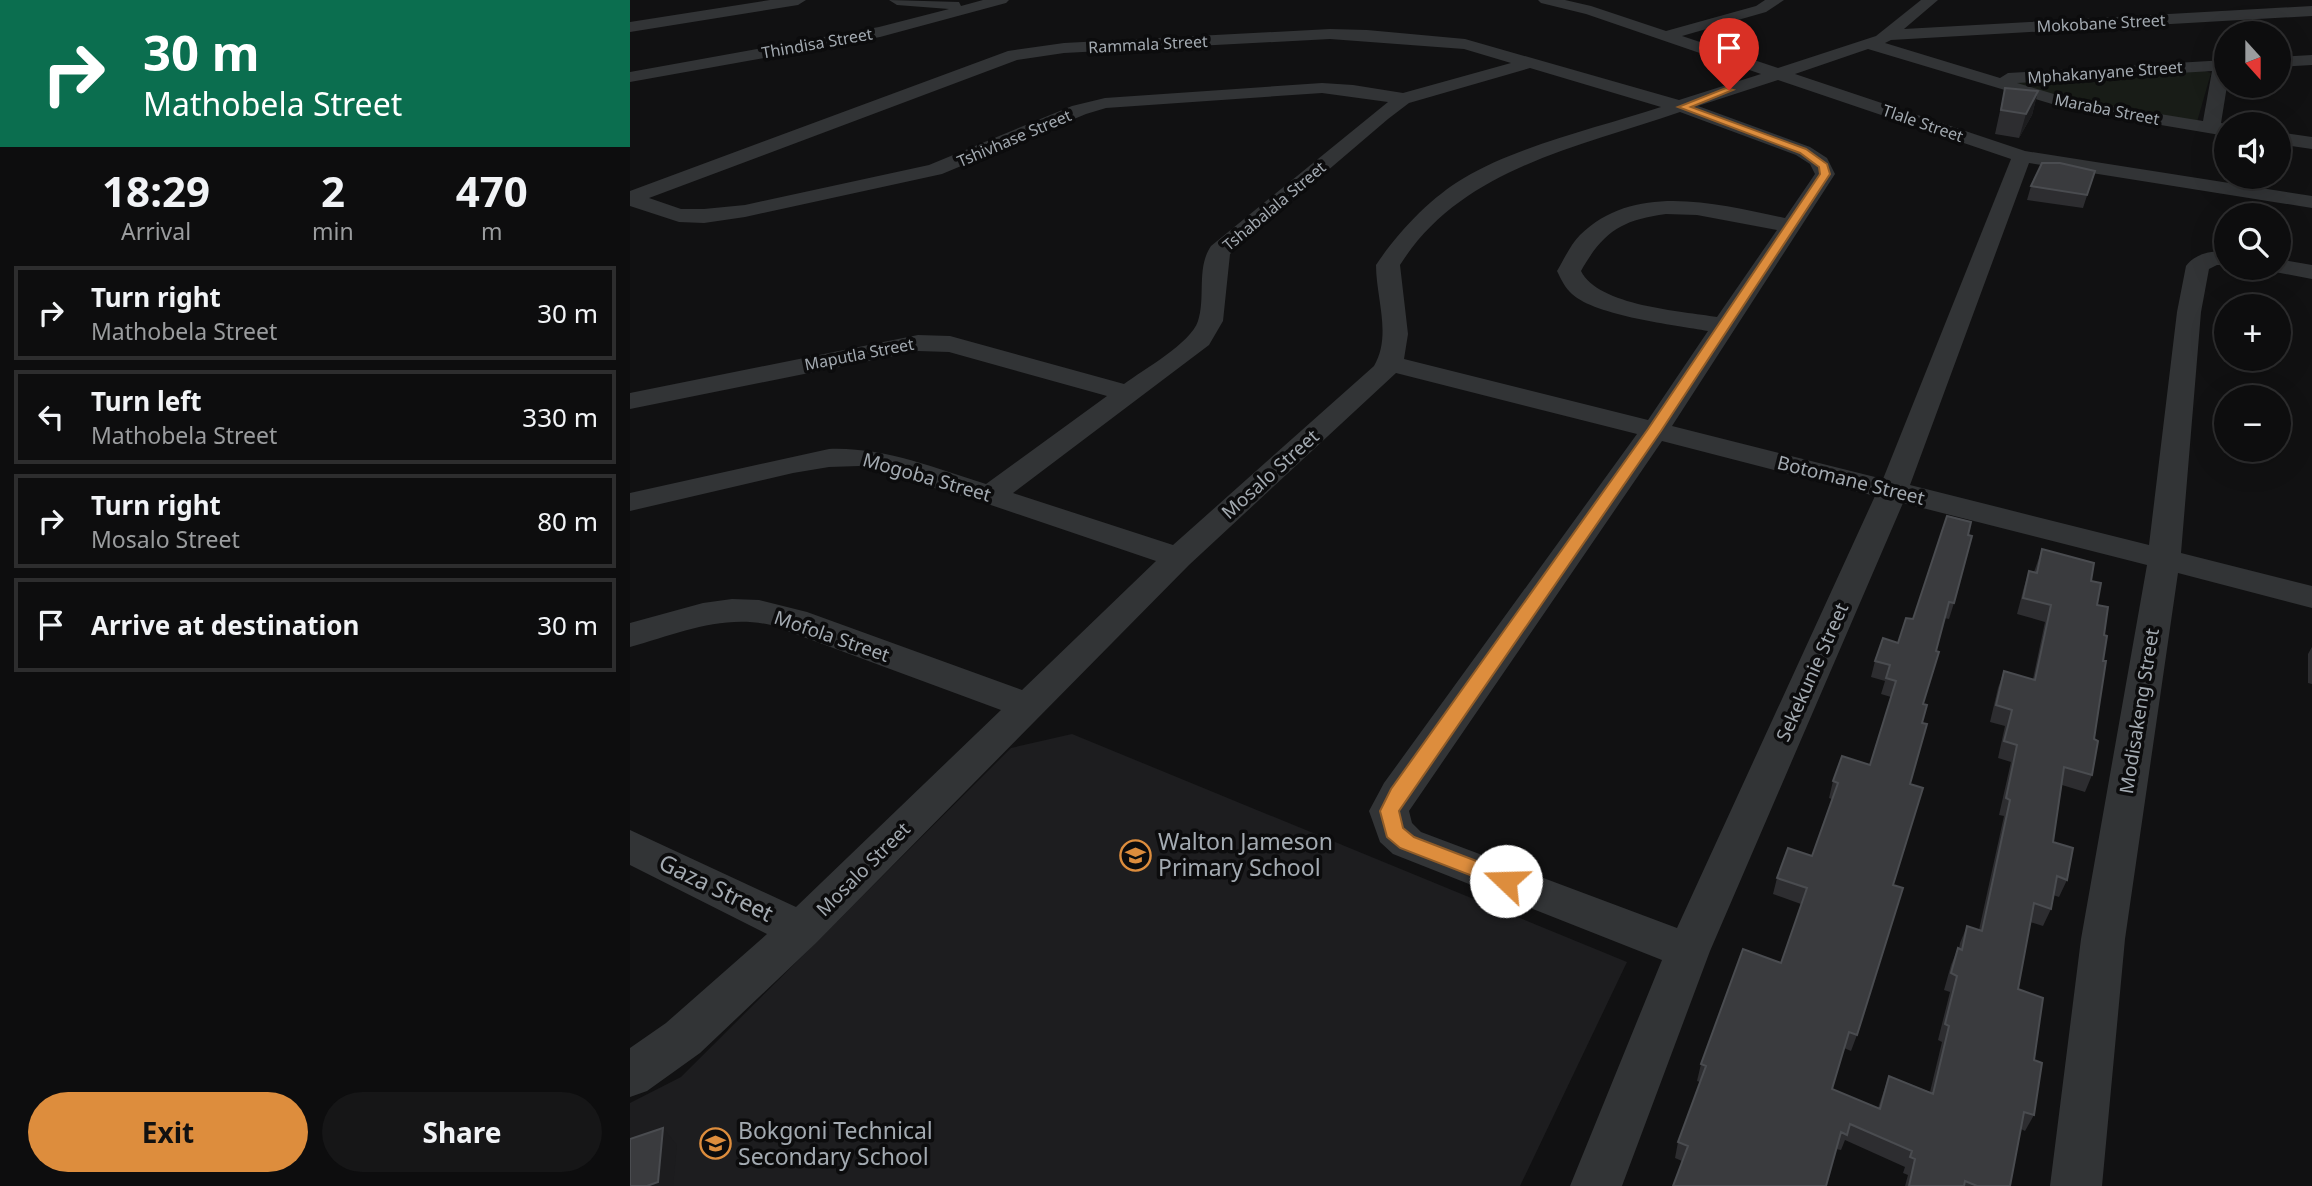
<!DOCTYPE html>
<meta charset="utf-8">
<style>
:root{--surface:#0d0d0e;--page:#161617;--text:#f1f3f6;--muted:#9a9c9e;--line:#2d2d2e;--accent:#dd8d3d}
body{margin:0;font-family:"Noto Sans",sans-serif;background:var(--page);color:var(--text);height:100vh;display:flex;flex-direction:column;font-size:26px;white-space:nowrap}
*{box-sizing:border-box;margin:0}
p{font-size:23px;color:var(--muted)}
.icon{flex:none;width:38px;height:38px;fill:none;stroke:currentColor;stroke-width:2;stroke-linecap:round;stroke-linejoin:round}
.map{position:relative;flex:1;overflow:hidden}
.panel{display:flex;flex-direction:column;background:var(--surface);width:630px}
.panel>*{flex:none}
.guide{background:#0b6e4f;color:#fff;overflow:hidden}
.needle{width:46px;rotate:159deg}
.buttons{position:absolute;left:1584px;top:21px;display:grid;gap:14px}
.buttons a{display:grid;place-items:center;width:77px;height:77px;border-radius:50%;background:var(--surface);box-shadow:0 7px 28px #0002,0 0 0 2px var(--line);font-size:35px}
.pin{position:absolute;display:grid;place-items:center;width:60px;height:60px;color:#fff;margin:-72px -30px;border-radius:50% 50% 50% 0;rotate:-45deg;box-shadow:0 0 7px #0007}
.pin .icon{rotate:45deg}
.me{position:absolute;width:77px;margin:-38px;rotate:291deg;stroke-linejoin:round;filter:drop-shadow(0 0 5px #0008)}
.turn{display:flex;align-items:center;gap:24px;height:147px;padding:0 28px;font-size:32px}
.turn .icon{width:91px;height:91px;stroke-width:2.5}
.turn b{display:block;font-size:49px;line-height:60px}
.eta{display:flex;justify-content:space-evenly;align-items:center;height:119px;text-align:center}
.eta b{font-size:42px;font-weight:700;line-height:49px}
.cta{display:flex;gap:14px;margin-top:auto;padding:14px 28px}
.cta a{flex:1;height:80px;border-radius:42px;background:var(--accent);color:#111;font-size:28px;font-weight:700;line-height:80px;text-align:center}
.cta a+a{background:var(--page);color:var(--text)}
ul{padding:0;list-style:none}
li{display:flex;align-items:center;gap:21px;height:94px;margin:0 14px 10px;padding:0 14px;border:4px solid var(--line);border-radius:0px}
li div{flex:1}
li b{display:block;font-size:26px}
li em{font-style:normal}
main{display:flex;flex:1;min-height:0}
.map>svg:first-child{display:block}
.built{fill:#1d1d1f}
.green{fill:#181c17}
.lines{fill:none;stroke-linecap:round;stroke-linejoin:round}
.street{fill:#323436;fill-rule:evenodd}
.wall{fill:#2d2d30}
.shaded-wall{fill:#1c1c1e}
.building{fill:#3a3b3e;stroke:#4a4c50;stroke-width:2}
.route{fill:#dd8d3d;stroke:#905c28;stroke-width:2}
.labels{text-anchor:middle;stroke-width:7;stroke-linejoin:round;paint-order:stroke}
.far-street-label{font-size:16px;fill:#a3aab1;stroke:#0c0c0d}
.street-label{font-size:19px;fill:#a3aab1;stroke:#0c0c0d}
.near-poi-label{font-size:23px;fill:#a3aab1;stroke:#0c0c0d;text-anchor:start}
.near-street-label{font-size:23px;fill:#a3aab1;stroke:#0c0c0d}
</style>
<main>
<section class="panel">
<div class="guide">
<div class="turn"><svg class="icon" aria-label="right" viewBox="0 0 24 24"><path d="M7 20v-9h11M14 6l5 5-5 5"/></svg><div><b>30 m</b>Mathobela Street</div></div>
</div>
<div class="eta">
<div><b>18:29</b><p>Arrival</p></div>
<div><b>2</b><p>min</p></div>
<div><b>470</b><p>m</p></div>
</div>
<ul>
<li><svg class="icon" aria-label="right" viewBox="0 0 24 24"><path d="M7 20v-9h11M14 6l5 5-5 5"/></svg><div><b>Turn right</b><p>Mathobela Street</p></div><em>30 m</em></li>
<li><svg class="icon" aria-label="left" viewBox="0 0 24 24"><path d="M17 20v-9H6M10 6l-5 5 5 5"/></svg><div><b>Turn left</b><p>Mathobela Street</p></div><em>330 m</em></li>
<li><svg class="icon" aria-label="right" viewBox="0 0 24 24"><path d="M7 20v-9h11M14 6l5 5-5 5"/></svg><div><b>Turn right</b><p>Mosalo Street</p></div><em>80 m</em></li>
<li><svg class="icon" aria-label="arrive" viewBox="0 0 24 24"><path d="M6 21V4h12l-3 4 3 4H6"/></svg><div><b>Arrive at destination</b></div><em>30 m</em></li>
</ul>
<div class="cta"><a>Exit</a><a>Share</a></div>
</section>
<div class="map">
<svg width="1682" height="1186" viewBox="0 0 1682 1186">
<rect width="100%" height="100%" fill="#111112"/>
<path class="built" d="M442 734 997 962 890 1186H0V1103L51 1077 381 748Z"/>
<path class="green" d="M1570 69 1581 73 1567 122 1444 104 1376 82Z"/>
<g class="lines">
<path class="street" d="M140 0H176L168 5 0 32V22Z
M259 0 329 2 331 6 353 0H379L376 3 250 37 0 82V72L249 27 319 9 267 5Z
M908 0H935L961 6 1036 31 1126 6 1135 0H1154L1136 12 1052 36 1148 68 1246 36 1291 0H1308L1274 29 1682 6V16L1261 40 1255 43 1370 78 1378 73 1596 60 1597 86 1591 123 1596 124V136L1442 110 1238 49 1165 74 1395 151 1682 196V208L1399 163 1280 485 1519 545 1547 312 1556 266C1566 253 1581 251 1596 251V265H1587L1579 269 1571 312 1551 553 1682 586V608L1548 573 1495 939 1472 1186H1420L1451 939 1517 565 1273 503 1080 951 992 1186H940L1032 960 763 854 750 842 739 811 754 783 1007 434 766 373 559 565 186 943 70 1053 17 1091 0 1097V1048L36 1023 137 934 0 865V830L166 907 371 710 141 625C91 614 47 634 0 647V623L73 603 102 599 129 600 177 612 392 690 526 561 349 501 229 466 199 467 163 473 0 511V493L199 449C254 447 304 468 356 484L477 396 319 352 288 351 0 409V393L288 335 320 336 494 384C513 370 561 343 568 321 576 297 566 268 581 246L758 102 692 93 476 108 456 114 312 174 115 217 74 223 49 222 0 206V191L378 51 434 43 700 29 737 30 835 39 1049 100 1131 74 956 14 911 3ZM700 39 834 49 881 63 773 93 723 85 692 83 475 98 442 106 299 165 115 205 74 209H51L19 198 387 60 434 53ZM900 68 1031 107C970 127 887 146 834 178 800 198 768 232 746 265 746 298 762 336 744 366L543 545 383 493 579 345 593 321 600 254 758 119 779 103ZM1582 71 1573 121 1444 100 1387 83ZM1148 80 1381 159 1253 479 1042 426 1205 174 1197 158 1180 147 1068 106ZM1050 112 1166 155 1180 164 1185 174 1155 218C1088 204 1005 181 950 235 941 244 934 259 927 271 931 279 935 288 942 294 966 316 1045 325 1078 331L1018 420 774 359 778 334 770 265C831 168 949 147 1050 112ZM1036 214 1067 215 1147 230 1087 317C1052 311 968 306 951 271 973 232 991 220 1036 214ZM1032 441 1245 496 1047 928 791 832 782 823 779 811Z
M1682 55V65L1648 67V57Z
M1648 132 1682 137V149L1648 144Z
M1648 259 1682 265V279L1640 271 1638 268H1648Z"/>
</g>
<path class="wall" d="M1375 88 1408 91 1402 115 1389 138 1365 134Z
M1465 171 1453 208 1397 200 1401 186Z
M1338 535 1324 603 1319 619 1314 618 1293 704 1292 723 1280 784 1263 885 1227 1035 1221 1051 1214 1048 1202 1089 1248 1108 1259 1076 1300 1092 1312 1042 1308 1040 1320 992 1314 990 1321 965 1328 948 1329 949 1330 943 1337 926 1349 930 1374 816 1369 815 1381 762 1368 758 1375 726 1360 722 1368 688 1374 671 1403 679 1415 622 1387 614 1394 587 1399 571 1404 572 1412 549 1461 581 1474 635 1473 661 1464 739 1462 775 1455 792 1432 785 1423 842 1437 880 1429 897 1423 895 1421 909 1413 926 1400 922 1388 989 1404 1060V1115L1395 1131 1391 1129 1380 1186H1275L1278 1175 1273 1173 1275 1167 1215 1140 1211 1150 1206 1149 1052 1161 1045 1158 1048 1142 1070 1082 1067 1081 1071 1064 1151 963 1171 904 1143 894 1147 878 1182 856 1202 799 1199 798 1203 781 1240 765 1261 697 1251 694 1255 681 1241 677 1245 661 1268 643Z
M1682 647V684L1678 683V654Z"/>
<path class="shaded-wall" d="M1408 91 1402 115 1389 138 1396 114Z
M33 1128 47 1145 43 1186H17Z"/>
<path class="building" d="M1375 88 1408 91 1396 114 1371 110Z
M1412 163H1430L1465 171 1457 195 1401 186Z
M1317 516 1341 522 1338 535 1342 536 1324 603 1319 602 1306 651 1309 652 1293 704 1297 705 1292 723 1297 724 1280 784 1293 788 1263 885 1273 888 1227 1035 1219 1032 1202 1089 1250 1109 1259 1076 1303 1094 1319 1026 1315 1024 1327 976 1321 973 1328 948 1332 950 1337 926 1352 931 1380 800 1376 798 1387 745 1374 741 1382 710 1366 705 1374 671 1405 680 1421 605 1393 598 1399 571 1407 573 1412 549 1464 563 1461 581 1471 583 1467 605 1478 607 1474 635 1477 636 1473 661H1476L1464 739 1468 741 1462 775 1434 767 1423 842 1443 848 1437 880 1427 876 1421 909 1404 903 1388 989 1413 998 1404 1060 1412 1063 1404 1115 1394 1112 1380 1186H1347L1335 1181 1334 1186H1279L1285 1159 1280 1157 1282 1151 1220 1124 1217 1135 1211 1132 1196 1186H1043L1058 1146 1048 1142 1076 1066 1071 1064 1113 949 1151 963 1177 888 1147 878 1158 848 1182 856 1208 783 1203 781 1212 756 1240 765 1266 681 1256 678 1260 665 1245 661 1253 638 1268 643 1276 618 1283 619Z
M33 1128 28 1182 17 1186H0V1139Z"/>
<path class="route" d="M1096 88 1103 90 1061 107 1176 149 1197 164 1200 174 1031 431 769 811 773 828 784 837 883 875 886 881 883 887 876 889 770 848 757 837 750 811 761 789 1018 429 1190 174 1189 167 1170 153 1048 107Z"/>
<defs>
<symbol id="school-ring" viewBox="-11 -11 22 22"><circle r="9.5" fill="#0c0c0d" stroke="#dd8d3d" stroke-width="1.5"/><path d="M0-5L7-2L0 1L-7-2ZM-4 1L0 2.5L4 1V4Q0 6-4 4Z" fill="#dd8d3d"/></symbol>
</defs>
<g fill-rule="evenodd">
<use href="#school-ring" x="488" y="838" width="35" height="35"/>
<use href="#school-ring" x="68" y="1126" width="35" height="35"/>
</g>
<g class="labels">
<g class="far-street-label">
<text transform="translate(1471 23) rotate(-3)" y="6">Mokobane Street</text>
<text transform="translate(187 43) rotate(-10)" y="6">Thindisa Street</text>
<text transform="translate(518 44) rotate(-3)" y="6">Rammala Street</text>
<text transform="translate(1475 72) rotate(-4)" y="6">Mphakanyane Street</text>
<text transform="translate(1477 109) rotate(11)" y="6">Maraba Street</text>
<text transform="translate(1293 123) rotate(19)" y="6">Tlale Street</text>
<text transform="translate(384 138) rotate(-23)" y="6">Tshivhase Street</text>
<text transform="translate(644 206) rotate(-40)" y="6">Tshabalala Street</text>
<text transform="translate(229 354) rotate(-11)" y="6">Maputla Street</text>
</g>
<g class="street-label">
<text transform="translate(640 474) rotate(-42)" y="7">Mosalo Street</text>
<text transform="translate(297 477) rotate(16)" y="7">Mogoba Street</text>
<text transform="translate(1221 480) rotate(14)" y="7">Botomane Street</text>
<text transform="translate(202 636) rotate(19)" y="7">Mofola Street</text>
<text transform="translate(1182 672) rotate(-66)" y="7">Sekekunie Street</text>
<text transform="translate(1509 711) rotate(-81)" y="7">Modisakeng Street</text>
<text transform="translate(233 869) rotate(-45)" y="7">Mosalo Street</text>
</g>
<g class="near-poi-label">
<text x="528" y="850">Walton Jameson<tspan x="528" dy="26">Primary School</tspan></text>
<text x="108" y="1139">Bokgoni Technical<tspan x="108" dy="26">Secondary School</tspan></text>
</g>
<g class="near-street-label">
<text transform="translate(86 888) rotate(26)" y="8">Gaza Street</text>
</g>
</g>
</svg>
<div class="buttons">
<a><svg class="needle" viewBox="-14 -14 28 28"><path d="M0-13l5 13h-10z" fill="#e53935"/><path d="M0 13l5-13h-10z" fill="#9a9c9e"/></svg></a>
<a><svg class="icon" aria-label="sound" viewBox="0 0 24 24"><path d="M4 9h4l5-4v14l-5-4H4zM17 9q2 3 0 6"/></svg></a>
<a><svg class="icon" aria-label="search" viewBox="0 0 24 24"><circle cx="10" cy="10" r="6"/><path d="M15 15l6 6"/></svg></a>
<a>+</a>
<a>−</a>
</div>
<div class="pin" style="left:1099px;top:90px;background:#d93025"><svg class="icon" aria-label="arrive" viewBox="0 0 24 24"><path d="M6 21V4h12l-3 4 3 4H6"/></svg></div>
<svg class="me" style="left:876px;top:881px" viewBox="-20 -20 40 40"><circle r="19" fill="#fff"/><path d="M0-13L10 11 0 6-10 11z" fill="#dd8d3d"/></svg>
</div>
</main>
